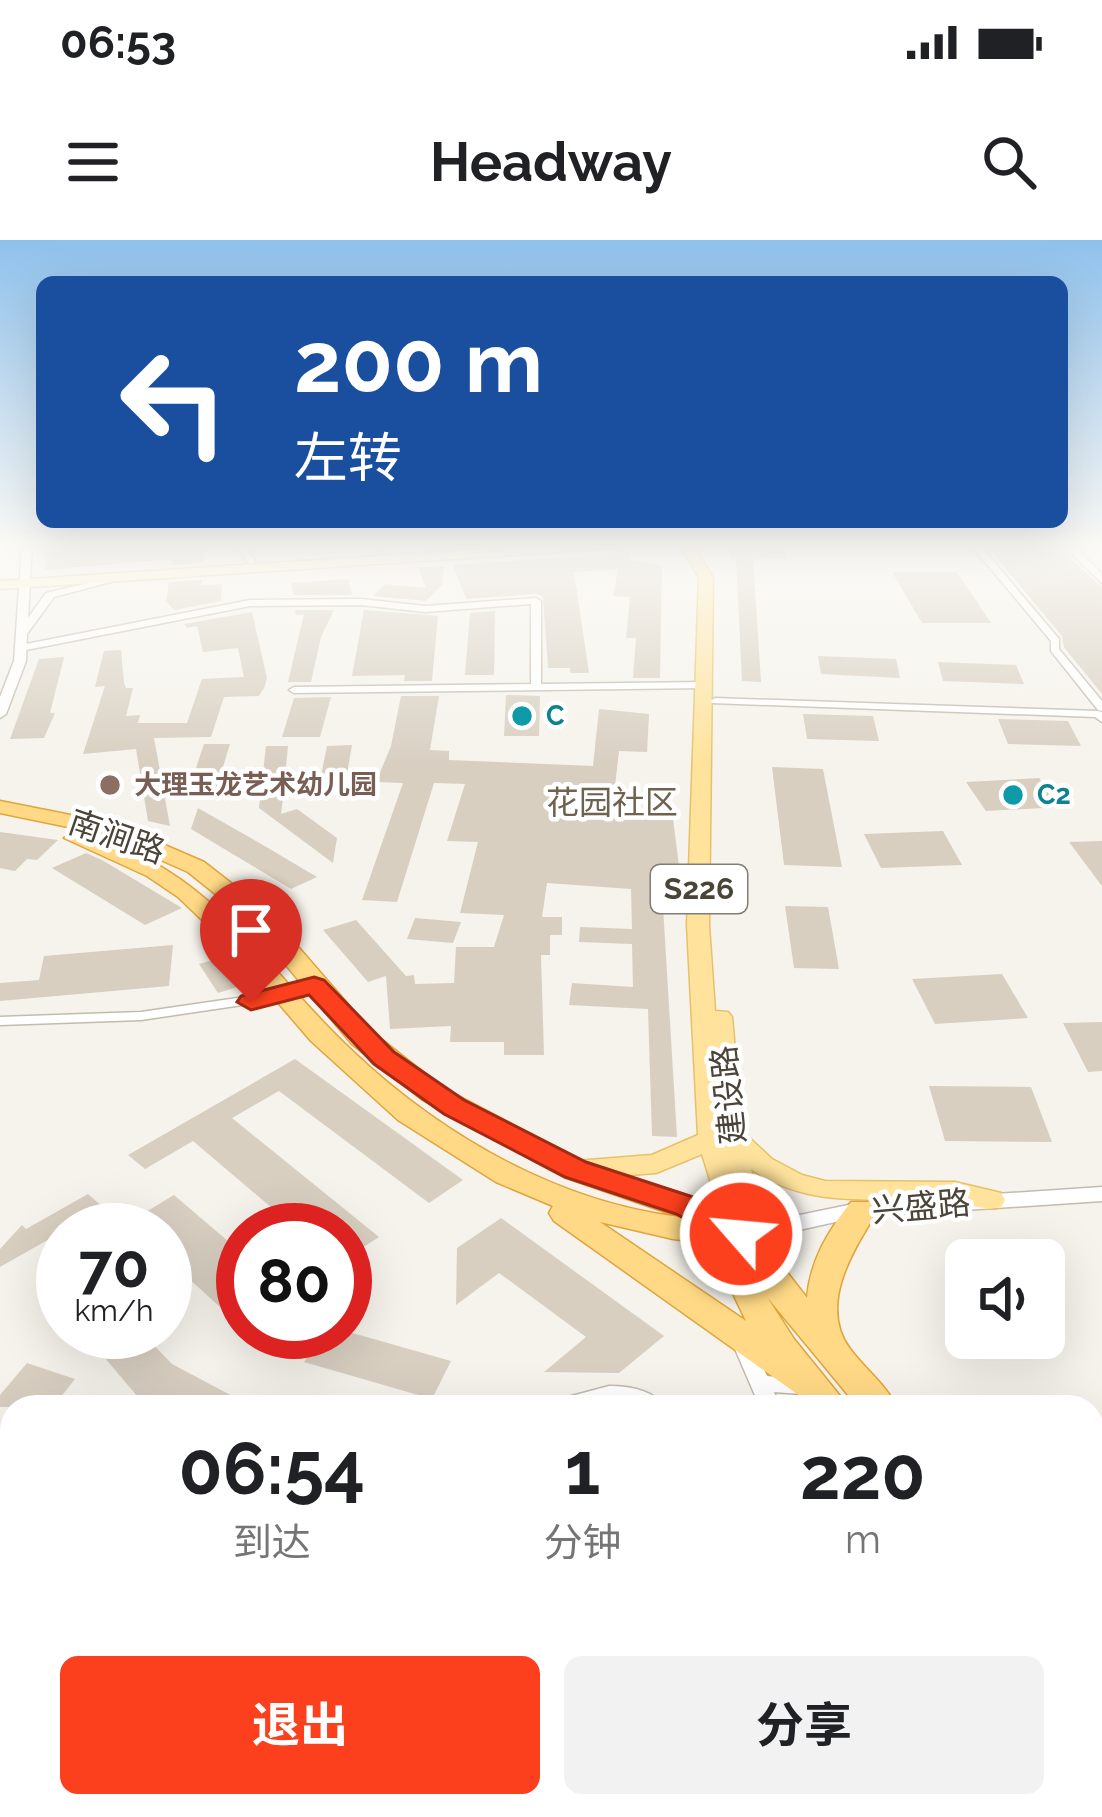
<!DOCTYPE html>
<html lang="zh">
<meta charset="utf-8">
<style>
:root{--surface:#fff;--page:#f2f2f2;--text:#202124;--muted:#757577;--accent:#fc3f1d}
body{margin:0;font-family:Raleway,"Noto Sans SC",sans-serif;background:var(--page);color:var(--text);height:100vh;display:flex;flex-direction:column;font-size:45px;white-space:nowrap}
*{box-sizing:border-box;margin:0}
p{font-size:39px;color:var(--muted)}
.icon{flex:none;width:66px;height:66px;fill:none;stroke:currentColor;stroke-width:2;stroke-linecap:round;stroke-linejoin:round}
.map{position:relative;flex:1;overflow:hidden}
.drawer{position:absolute;left:0px;top:1155px;width:1104px;height:423px;display:flex;flex-direction:column;background:var(--surface);border-radius:36px 36px 0 0;box-shadow:0 12px 48px #0002}
.drawer>*{flex:none}
.top-card{position:absolute;left:36px;top:36px;width:1032px;height:252px;border-radius:18px;box-shadow:0 12px 48px #0002;background:#1a4fa0;color:#fff;overflow:hidden}
.fabs{position:absolute;left:945px;top:999px;display:grid;gap:24px}
.fabs a{display:grid;place-items:center;width:120px;height:120px;border-radius:18px;background:var(--surface);box-shadow:0 12px 48px #0002;font-size:60px}
.speed{position:absolute;left:36px;top:963px;display:flex;gap:24px;font-size:60px;font-weight:700;text-align:center}
.speed>*{display:grid;place-content:center;width:156px;height:156px;border-radius:50%;background:var(--surface);box-shadow:0 12px 48px #0002;line-height:1}
.speed small{font-size:30px;font-weight:400}
.speed .limit{border:18px solid #d22;background:#fff;color:#111}
.pin{position:absolute;display:grid;place-items:center;width:102px;height:102px;color:#fff;margin:-123px -51px;border-radius:50% 50% 50% 0;rotate:-45deg;box-shadow:0 0 12px #0007}
.pin .icon{rotate:45deg}
.me{position:absolute;width:132px;margin:-66px;rotate:297deg;stroke-linejoin:round;filter:drop-shadow(0 0 9px #0008)}
.turn{display:flex;align-items:center;gap:42px;height:252px;padding:0 60px;font-size:54px}
.turn .icon{width:156px;height:156px;stroke-width:2.5}
.turn b{display:block;font-size:84px;line-height:102px}
.eta{display:flex;justify-content:space-evenly;align-items:center;height:204px;text-align:center}
.eta b{font-size:72px;font-weight:700;line-height:84px}
.button{display:flex;gap:24px;margin-top:auto;padding:24px 60px}
.button a{flex:1;height:138px;border-radius:18px;background:var(--accent);color:#fff;font-size:48px;font-weight:700;line-height:138px;text-align:center}
.button a+a{background:var(--page);color:var(--text)}
.status{display:flex;justify-content:space-between;align-items:center;height:84px;padding:0 60px;background:var(--surface);direction:ltr}
.status svg{height:33px;fill:currentColor}
header{display:flex;justify-content:space-between;align-items:center;height:156px;padding:0 60px;background:var(--surface);font-size:54px;font-weight:700}
.map>svg:first-child{display:block}
.building{fill:#d8cfc1}
.lines{fill:none;stroke-linecap:round;stroke-linejoin:round}
.pedestrian-casing{stroke:#c2bbae;stroke-width:9}
.minor-casing{stroke:#c2bbae;stroke-width:3}
.tertiary-casing{stroke:#c2bbae;stroke-width:3}
.secondary-casing{stroke:#d6c79b;stroke-width:3}
.primary-casing{stroke:#e6c16a;stroke-width:3}
.trunk-casing{stroke:#e0a43c;stroke-width:3}
.pedestrian{stroke:#fff;stroke-width:8}
.minor{fill:#fff;fill-rule:evenodd}
.tertiary{fill:#fff;fill-rule:evenodd}
.secondary{fill:#fff3cd;fill-rule:evenodd}
.primary{fill:#ffe39c;fill-rule:evenodd}
.trunk{fill:#ffd985;fill-rule:evenodd}
.route{fill:#fc3f1d;stroke:#a42913;stroke-width:3}
.culture-dot{fill:#0f9aa8;stroke:#fff;stroke-width:4.5}
.education-dot{fill:#8d6e63;stroke:#fff;stroke-width:4.5}
.labels{text-anchor:middle;stroke-width:9;stroke-linejoin:round;paint-order:stroke}
.far-culture-label{font-size:27px;font-weight:bold;fill:#0d838f;stroke:#fff;text-anchor:start}
.far-education-label{font-size:27px;font-weight:bold;fill:#785e54;stroke:#fff;text-anchor:start}
.shield{fill:#fff;stroke:#817c74;stroke-width:3}
.shield-label{font-size:30px;font-weight:bold;fill:#4b4439}
.far-quarter-label{font-size:33px;fill:#6e6250;stroke:#fff}
.street-label{font-size:33px;fill:#4b4439;stroke:#fff}
</style>
<div class="status"><b>06:53</b><svg viewBox="0 0 49 12"><path d="M0 12V9h3v3zM5 12V6h3v6zM10 12V3h3v9zM15 12V0h3v12zM26 1h20v11H26zM47 4h2v5h-2z"/></svg></div>
<header><svg class="icon" aria-label="menu" viewBox="0 0 24 24"><path d="M4 6h16M4 12h16M4 18h16"/></svg>Headway<svg class="icon" aria-label="search" viewBox="0 0 24 24"><circle cx="10" cy="10" r="6"/><path d="M15 15l6 6"/></svg></header>
<div class="map">
<svg width="1102" height="1577" viewBox="0 0 1102 1577">
<rect width="100%" height="100%" fill="#f6f3ec"/>
<path class="building" d="M206 304 204 323 171 325 172 319 45 330 44 305Z
M730 304H783L787 319 753 318 761 442 742 441 736 318H730Z
M985 304H1046L1060 309 1102 347V454L1064 407 1062 396Z
M630 313 631 320 662 326 660 438H633L636 398H626L630 357 613 356 618 329 574 332 589 433H570V428H548L543 357 536 354 466 359 453 325Z
M444 326 442 345 426 361 373 356 385 344 426 348 418 327Z
M892 332H957L991 383H922Z
M348 339 352 355H293L291 343Z
M202 340V345L222 344 221 361 174 370 166 361 169 342Z
M295 370H334L321 397 311 442H288L304 374 296 375Z
M364 370 438 376 432 441H404L405 435 352 436Z
M495 371 494 435H465L470 373Z
M252 372 267 438 264 448 259 456 224 457 211 497 154 498 170 586 148 581 136 509 83 514 105 446 95 447 104 411 121 410 124 443 126 448H133L126 476 140 475 138 483H187L202 439 244 437 238 408 203 412 197 386 187 388 184 384Z
M818 416 896 419 900 438 821 434Z
M64 417 50 473H55L44 498 10 499 39 419Z
M938 422 1016 425 1024 444 943 441Z
M506 455 540 456 539 496H504Z
M401 456H439L430 510 449 511V520L593 526 599 469 649 474 647 512 619 511 614 555H625L623 570 672 571 680 634H661L677 897 652 896 648 769 569 765 572 743 633 747 632 704 579 702 580 687 632 689 631 649 547 643 542 677H562V695H550V715H541L544 815H504V802H450L451 786 390 789 386 736 368 742 323 690 356 680 406 736 414 735 415 744 454 743 456 707H494L504 675 460 673 478 602 447 601 465 544 434 543 397 662 362 660 403 543 376 542 391 506Z
M331 457 320 497H282L294 458Z
M803 474 873 476 879 501 807 499Z
M998 479 1068 481 1081 506 1008 504Z
M204 504H230L222 530H228L223 545 233 544 229 559H201L206 545H195L200 531H195Z
M352 505 345 546H319L327 506Z
M266 506H288L284 547H267L283 559 281 574 297 569 337 598 333 623 259 568Z
M772 527 823 529 842 627 784 625Z
M1039 538 1061 567 986 571 966 542Z
M198 568 263 605 317 637 291 649 191 589Z
M943 591 962 625 881 628 864 594Z
M0 592 58 600 37 620 27 619 15 631 0 628Z
M1102 601V646L1069 602Z
M86 613 102 620 182 668 145 685 52 628Z
M785 666 828 667 839 729 794 728Z
M415 678 461 682 453 703 407 699Z
M173 705 169 746 0 761V743L39 740 44 716Z
M227 716 247 744 218 753 199 724Z
M1002 734 1028 778 935 784 912 739Z
M1102 782V831L1088 832 1063 783Z
M295 819 463 940 429 963 279 851 232 878 379 997 345 1019V990H298L193 901 145 929 128 915Z
M929 846 1031 847 1052 902 945 901Z
M88 954 104 968 0 1027V1009L22 985 26 989Z
M174 955 243 1014V1088L165 1017V990H116Z
M501 978 664 1096 619 1133 544 1132 586 1097 499 1033 456 1065 457 1008Z
M83 1092H141L172 1124 253 1167H157L137 1156Z
M248 1092H312L276 1117Z
M323 1092H349L451 1121 432 1159 304 1122Z
M27 1123 75 1139 53 1167H0V1155Z"/>
<g class="lines">
<defs>
<path id="pedestrian" d="M414 304 416 310"/>
<path id="minor" d="M235 304H244L255 321 254 323H248Z
M381 304H389V314H383Z
M970 304H979L1059 399V409L1102 461V471L1098 470 1051 411V401Z
M536 358 541 361V444L706 442 711 445 706 448 294 453 289 450 294 447 531 444V364L425 372 361 365 250 366 21 411 16 408 21 405 250 360 361 359 425 366Z
M715 458 1098 471 1102 472V482L1095 477 711 463 710 461Z
M285 751 290 752 292 755 290 758 141 780 0 785V777L141 772Z
M742 1095 749 1097 767 1136 808 1140 811 1146 808 1152 801 1154 774 1152 780 1167H760L732 1102 735 1097Z
M609 1146C630 1146 653 1150 665 1167H639L621 1162 587 1167H550L553 1161Z
M317 1566H343L344 1577H318Z
M450 1566H483L489 1577H456Z
M494 1566H520V1577H494Z"/>
<path id="tertiary" d="M22 304H32L28 378 46 353 113 337 118 340 54 357 27 394 26 421 6 474 0 478V457L14 421Z
M1061 304H1072L1102 334V343Z
M1102 947V961L858 977 741 1003 733 1000 730 995 733 990 741 987 858 963Z"/>
<path id="secondary" d="M560 304H625L619 308 0 349V341Z"/>
<path id="primary" d="M679 304H693L713 338 709 685 715 771 728 772 732 777 742 891 772 919 802 935 825 941 955 942 1001 953 1005 960 1001 967C983 972 964 962 945 960 876 956 811 971 751 929L757 956 752 986 755 995 751 1002H731L727 995 702 914 656 933 576 939 566 936 562 930 566 924 576 921 652 915 698 895 687 685 699 338Z"/>
<path id="trunk" d="M0 561 116 584 204 622 267 671 372 792 443 848 586 923 698 959 752 987 807 1058C810 1021 828 991 851 962H873L878 970C855 1008 817 1064 850 1109 865 1129 886 1145 897 1167H858L767 1057 794 1099 849 1167H810L800 1156 554 981 549 973 553 966 496 942 398 880 311 801 231 708 178 657 147 636 64 598 75 591C199 623 248 704 331 790 423 884 547 961 680 977L564 937 423 860 352 804 249 681 188 632 102 594 0 573ZM600 982 673 999 725 1005 729 1045 746 1081Z
M1092 1399 1102 1403V1451L1092 1447Z
M1092 1466 1102 1470V1523L1092 1519Z"/>
</defs>
<use href="#pedestrian" class="pedestrian-casing"/>
<use href="#minor" class="minor-casing"/>
<use href="#tertiary" class="tertiary-casing"/>
<use href="#secondary" class="secondary-casing"/>
<use href="#primary" class="primary-casing"/>
<use href="#trunk" class="trunk-casing"/>
<use href="#pedestrian" class="pedestrian"/>
<use href="#minor" class="minor"/>
<use href="#tertiary" class="tertiary"/>
<use href="#secondary" class="secondary"/>
<use href="#primary" class="primary"/>
<use href="#trunk" class="trunk"/>
</g>
<linearGradient id="sky" x2="0" y2="1"><stop stop-color="#8fc1ec"/><stop offset="0.58" stop-color="#fbfaf6"/><stop offset="1" stop-color="#fbfaf6" stop-opacity="0"/></linearGradient>
<rect width="1102" height="525" fill="url(#sky)"/>
<path class="route" d="M314 737 324 740 394 812 464 860 586 922 699 959 753 986 757 994 753 1003H730L676 974 565 937 444 874 374 824 309 755 251 770 237 762 241 756Z"/>
<g class="culture-dot">
<circle cx="522" cy="476" r="12"/>
<circle cx="1013" cy="555" r="12"/>
</g>
<circle class="education-dot" cx="110" cy="545" r="12"/>
<g class="labels">
<g class="far-culture-label">
<text x="546" y="485">C</text>
<text x="1037" y="564">C2</text>
</g>
<g class="far-education-label">
<text x="134" y="554">大理玉龙艺术幼儿园</text>
</g>
<rect class="shield" x="651" y="625" width="96" height="48" rx="9"/>
<g class="shield-label">
<text x="699" y="659">S226</text>
</g>
<g class="far-quarter-label">
<text x="612" y="574">花园社区</text>
</g>
<g class="street-label">
<text transform="translate(117 596) rotate(19)" y="12">南涧路</text>
<text transform="translate(728 855) rotate(-96)" y="12">建设路</text>
<text transform="translate(921 966) rotate(-5)" y="12">兴盛路</text>
</g>
</g>
</svg>
<div class="fabs">
<a><svg class="icon" aria-label="sound" viewBox="0 0 24 24"><path d="M4 9h4l5-4v14l-5-4H4zM17 9q2 3 0 6"/></svg></a>
</div>
<div class="speed"><div>70<small>km/h</small></div><div class="limit">80</div></div>
<div class="pin" style="left:251px;top:762px;background:#d93025"><svg class="icon" aria-label="arrive" viewBox="0 0 24 24"><path d="M6 21V4h12l-3 4 3 4H6"/></svg></div>
<svg class="me" style="left:741px;top:994px" viewBox="-20 -20 40 40"><circle r="17" fill="#fc3f1d" stroke="#fff" stroke-width="3"/><path d="M0-11L8 9 0 5-8 9z" fill="#fff"/></svg>
<div class="top-card">
<div class="turn"><svg class="icon" aria-label="left" viewBox="0 0 24 24"><path d="M17 20v-9H6M10 6l-5 5 5 5"/></svg><div><b>200 m</b>左转</div></div>
</div>
<section class="drawer">
<div class="eta">
<div><b>06:54</b><p>到达</p></div>
<div><b>1</b><p>分钟</p></div>
<div><b>220</b><p>m</p></div>
</div>
<div class="button"><a>退出</a><a>分享</a></div>
</section>
</div>
